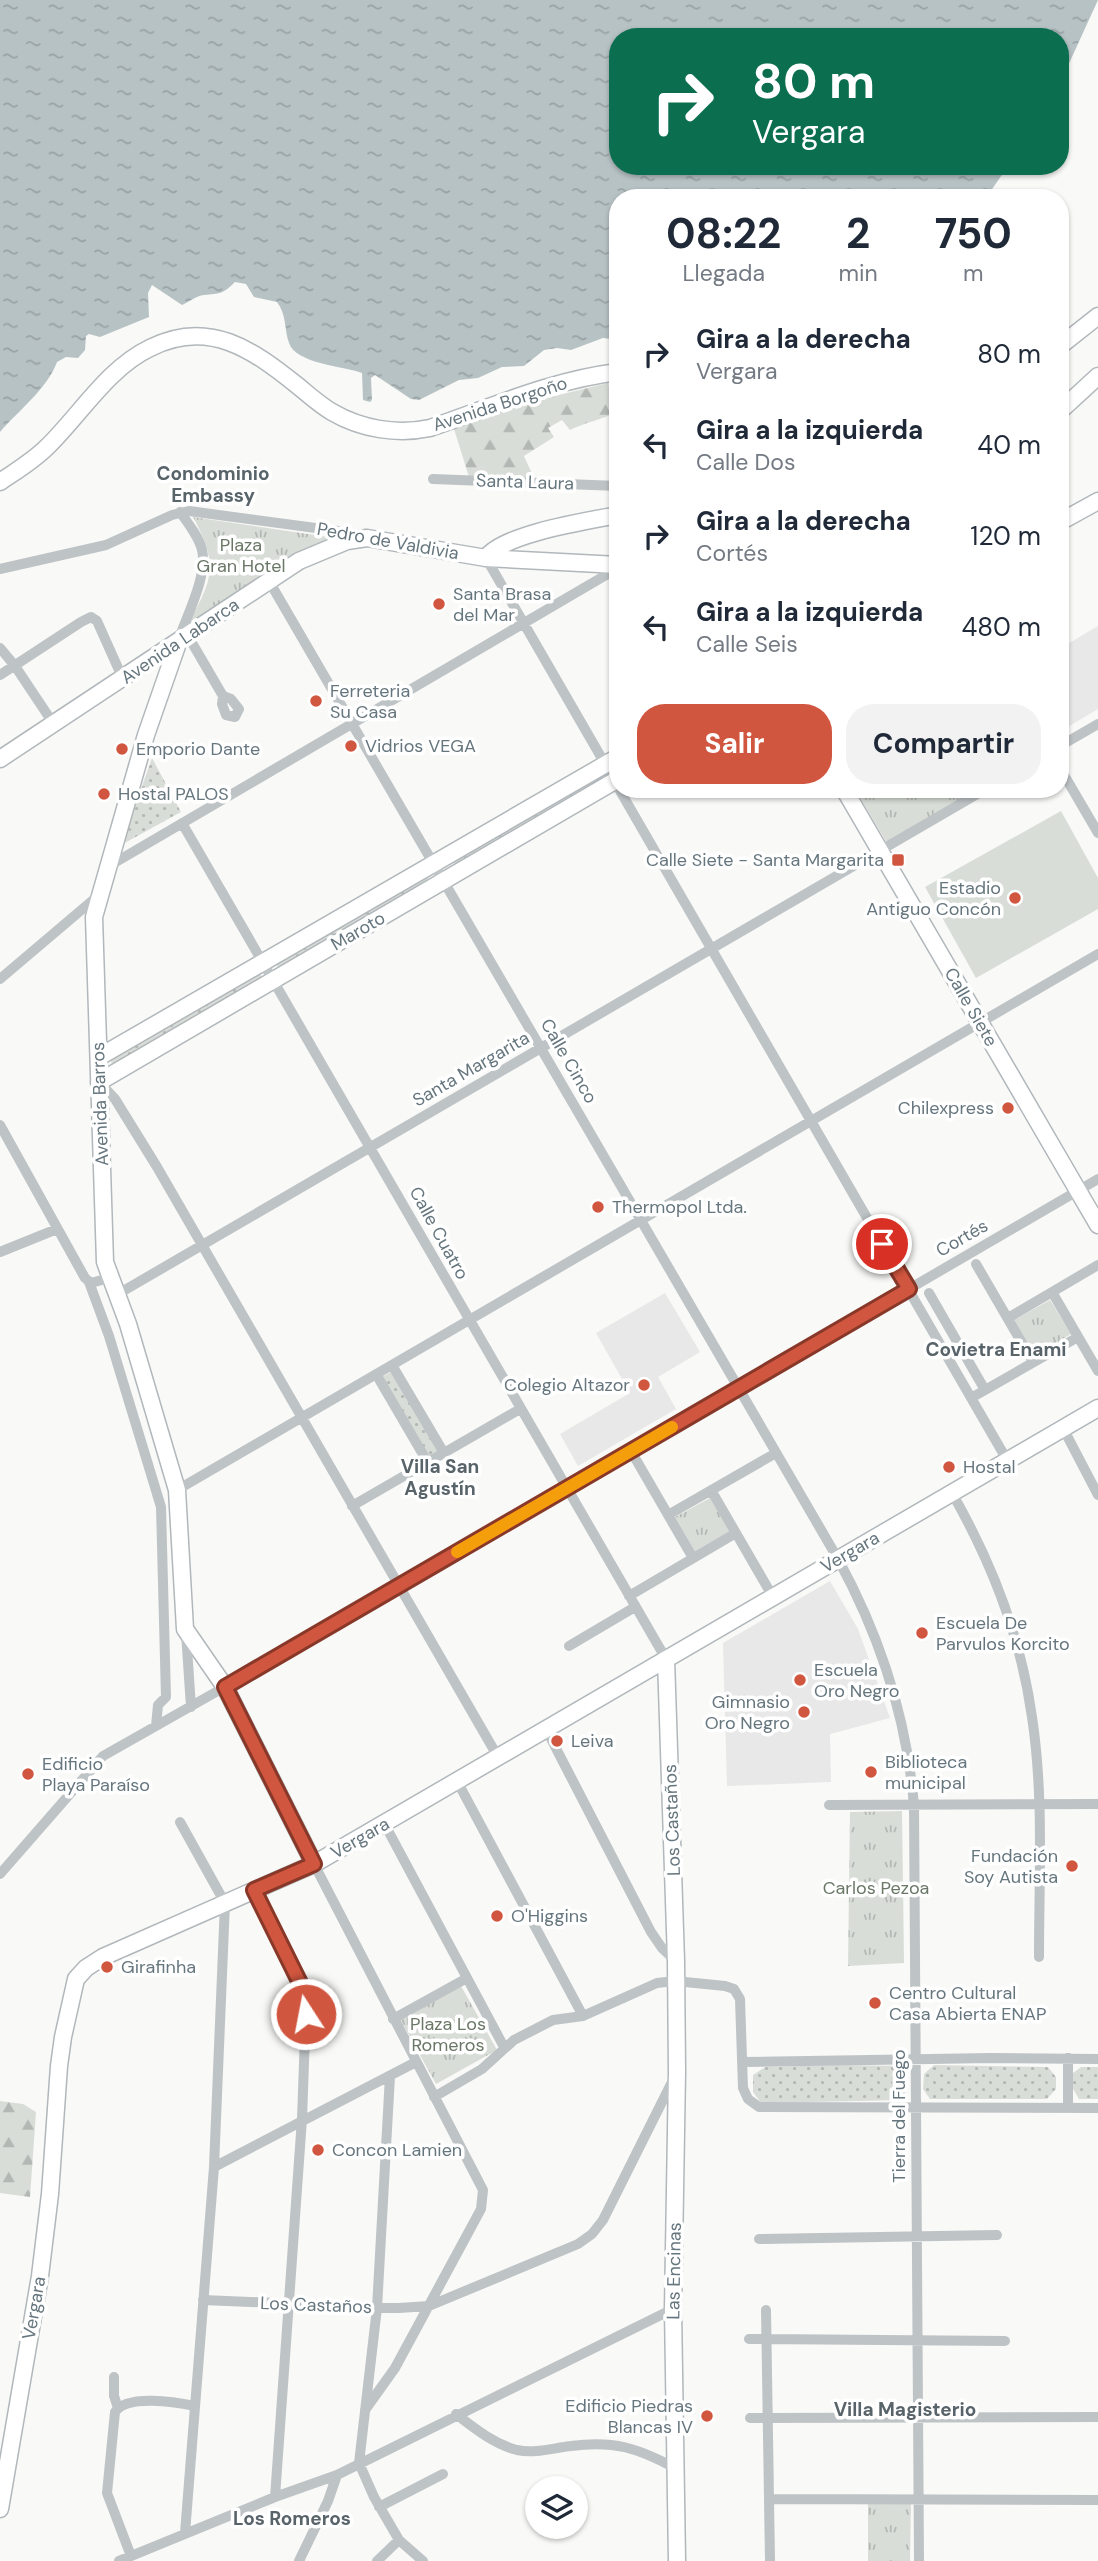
<!DOCTYPE html>
<html lang="es">
<meta charset="utf-8">
<style>
:root{--surface:#fff;--page:#f2f2f3;--text:#1f2937;--muted:#747a83;--accent:#d1563f}
body{margin:0;font-family:"DM Sans",sans-serif;background:var(--page);color:var(--text);height:100vh;display:flex;flex-direction:column;font-size:26px;white-space:nowrap}
*{box-sizing:border-box;margin:0}
p{font-size:23px;color:var(--muted)}
.icon{flex:none;width:38px;height:38px;fill:none;stroke:currentColor;stroke-width:2;stroke-linecap:round;stroke-linejoin:round}
.map{position:relative;flex:1;overflow:hidden}
.drawer{position:absolute;left:609px;top:189px;width:460px;height:609px;display:flex;flex-direction:column;background:var(--surface);border-radius:28px;box-shadow:0 2px 5px #0004}
.drawer>*{flex:none}
.top-card{position:absolute;left:609px;top:28px;width:460px;height:147px;border-radius:28px;box-shadow:0 2px 5px #0004;background:#0b6e4f;color:#fff;overflow:hidden}
.buttons{position:absolute;left:525px;top:2476px;display:grid;gap:14px}
.buttons a{display:grid;place-items:center;width:63px;height:63px;border-radius:50%;background:var(--surface);box-shadow:0 2px 5px #0004;font-size:35px}
.pin{position:absolute;display:grid;place-items:center;width:60px;height:60px;color:#fff;margin:-30px;border:4px solid #fff;border-radius:50%;box-shadow:0 2px 7px #0007}
.me{position:absolute;width:77px;margin:-38px;rotate:349deg;stroke-linejoin:round;filter:drop-shadow(0 0 5px #0008)}
.turn{display:flex;align-items:center;gap:24px;height:147px;padding:0 28px;font-size:32px}
.turn .icon{width:91px;height:91px;stroke-width:2.5}
.turn b{display:block;font-size:49px;line-height:60px}
.eta{display:flex;justify-content:space-evenly;align-items:center;height:119px;text-align:center}
.eta b{font-size:42px;font-weight:700;line-height:49px}
.primary-button{display:flex;gap:14px;margin-top:auto;padding:14px 28px}
.primary-button a{flex:1;height:80px;border-radius:28px;background:var(--accent);color:#fff;font-size:28px;font-weight:700;line-height:80px;text-align:center}
.primary-button a+a{background:var(--page);color:var(--text)}
ul{padding:0;list-style:none}
li{display:flex;align-items:center;gap:21px;height:91px;padding:0 28px}
li div{flex:1}
li b{display:block;font-size:26px}
li em{font-style:normal}
.map>svg:first-child{display:block}
.built{fill:#e7e8e7}
.grass{fill:url(#grass-dots)}
.forest{fill:url(#forest-firs)}
.park{fill:url(#park-tufts)}
.pitch{fill:#d9ddd7}
.water{fill:url(#water-ripples)}
.lines{fill:none;stroke-linecap:round;stroke-linejoin:round}
.secondary-casing{stroke:#b1b7bb;stroke-width:19}
.street{stroke:#bec3c6;stroke-width:10}
.secondary{stroke:#fff;stroke-width:16}
.route-casing{stroke:#883829;stroke-width:18}
.route{stroke:#d1563f;stroke-width:12}
.slow{stroke:#f59e0b;stroke-width:12}
.poi-dot{fill:#d1563f;stroke:#fff;stroke-width:2.5}
.labels{text-anchor:middle;stroke-width:7;stroke-linejoin:round;paint-order:stroke}
.street-label{font-size:18px;fill:#66767e;stroke:#fff}
.park-label{font-size:18px;fill:#6a7766;stroke:#fff}
.poi-label{font-size:18px;fill:#66767e;stroke:#fff;text-anchor:start}
.neighbourhood-label{font-size:19px;font-weight:bold;fill:#58646a;stroke:#fff}
</style>
<div class="map">
<svg width="1098" height="2561" viewBox="0 0 1098 2561">
<defs>
<pattern id="grass-dots" width="8" height="8" patternUnits="userSpaceOnUse" patternTransform="scale(1.75)"><rect width="8" height="8" fill="#d9ddd7"/><path d="M2 2h.1M6 6h.1" fill="none" stroke="#b4b8b4" stroke-width="1.8" stroke-linecap="round"/></pattern>
<pattern id="forest-firs" width="22" height="20" patternUnits="userSpaceOnUse" patternTransform="scale(1.75)"><rect width="22" height="20" fill="#d9ddd7"/><path d="M5 1l3.5 6h-7zM16 11l3.5 6h-7z" fill="#b4b8b4"/></pattern>
<pattern id="park-tufts" width="24" height="20" patternUnits="userSpaceOnUse" patternTransform="scale(1.75)"><rect width="24" height="20" fill="#d9ddd7"/><path d="M3 7l-1-3M5 7V3M7 7l1-3M15 17l-1-3M17 17v-4M19 17l1-3" fill="none" stroke="#b4b8b4"/></pattern>
<pattern id="water-ripples" width="26" height="14" patternUnits="userSpaceOnUse" patternTransform="scale(1.75)"><rect width="26" height="14" fill="#b7c2c5"/><path d="M2 4q2-2 4 0t4 0M15 11q2-2 4 0t4 0" fill="none" stroke="#99a2a5"/></pattern>
</defs>
<rect width="100%" height="100%" fill="#f9f9f7"/>
<path class="built" d="M1098 626V709L1061 731V648Z
M665 1293 700 1352 658 1377 676 1409 578 1466 560 1434 630 1393 596 1333Z
M830 1581 858 1629 890 1718 830 1734 831 1782 727 1786 723 1643Z"/>
<path class="grass" d="M152 758 181 812 121 845Z
M597 775 601 779 600 784 459 866 453 863 454 857Z
M422 875 428 877 427 885 283 969 277 966 276 960Z
M258 970 264 981 113 1071 110 1056Z
M393 1371 440 1451 429 1457 382 1377Z
M838 2065 904 2066 905 2100 761 2103 753 2092V2075L765 2067Z
M934 2065 1048 2067 1056 2077V2089L1047 2099H930L923 2089 924 2074Z
M1081 2067H1098V2099H1079L1072 2087 1073 2073Z"/>
<path class="forest" d="M608 383 618 411C602 420 586 422 570 430L562 420 548 428 554 437 524 456 534 478 469 477 454 429 493 411Z
M0 2101 23 2104 36 2112 30 2197 0 2193Z"/>
<path class="park" d="M193 517 335 538 186 628C212 580 220 567 193 517Z
M855 789H980L887 843Z
M1050 1300 1071 1334 1034 1356 1014 1320Z
M710 1498 730 1532 695 1552 675 1517Z
M902 1811 904 1963 848 1966 850 1812Z
M461 1986 497 2050 436 2084 400 2019Z
M868 2503H911L910 2561H868Z"/>
<path class="pitch" d="M1061 811 1098 878V909L976 978 925 887Z"/>
<path class="water" d="M0 0H1098L1061 81 1060 37H618V166H1008L986 198H618V340L603 338 571 350 557 348 544 350 524 366 502 367 478 378 459 380 419 400 411 399 375 375 371 378 372 400 370 402 363 400 362 373C344 366 296 364 289 343 284 329 287 315 277 302L254 297 246 284 235 282C222 295 220 293 204 295 196 296 189 302 182 305L152 285 148 293 149 317 100 337 89 334 86 336 85 350 78 358 66 357 57 362C47 389 18 411 0 432Z"/>
<g class="lines">
<defs>
<path id="secondary" d="M1060 346 1098 316
M1060 411 1098 376
M0 482C16 471 33 461 47 447 80 415 108 368 150 348 209 318 253 350 298 386 309 395 320 405 332 412 361 429 397 435 430 428 492 407 552 380 618 372
M1060 522 1098 501
M486 558C502 534 587 521 618 515
M178 643 146 735 94 917 105 1262 128 1324 177 1490 185 1629 225 1687 314 1864
M0 759 299 561 347 541 367 538 486 558 618 565
M844 789 1098 1225
M99 1057 618 757
M99 1082 618 779
M666 1659 676 1961 677 2072 673 2309 677 2561
M0 2509 40 2276 50 2194 59 2066 63 2037 76 1979 86 1968 103 1957 314 1864 1098 1408"/>
</defs>
<use href="#secondary" class="secondary-casing"/>
<path class="street" d="M433 479 618 486
M486 558 608 769
M0 569 106 545 172 515 189 511 338 531 361 537
M269 581 838 1559C880 1636 907 1718 914 1806L919 2561
M188 636 223 696 222 704 226 715 235 717 239 709 231 699 223 696
M179 639C187 615 208 575 202 550 199 537 188 523 180 512
M0 648 15 666 53 723
M0 675 81 622 91 617 97 621 123 679
M1060 746 1098 724
M1060 768 1098 833
M619 789 1007 1460
M182 823 666 1659
M109 866 618 568
M0 979 99 895
M99 1082 115 1099 157 1167 498 1757
M0 1125 85 1278 91 1283 109 1278
M0 1252 57 1229
M976 1264 1033 1362
M89 1282 109 1336 161 1507 166 1697 158 1705 156 1726
M1052 1292 1098 1371
M929 1293 985 1390
M118 1294 986 789
M1008 1318 1098 1265
M392 1365 444 1453
M376 1374 428 1463
M971 1398 1078 1337
M1063 1428 1098 1495
M631 1451 693 1558
M177 1490 1098 954
M711 1490 773 1597
M952 1493C992 1563 1021 1637 1032 1717 1044 1796 1039 1877 1039 1957
M352 1506 520 1409
M668 1515 776 1453
M629 1596 736 1533
M186 1633 191 1707
M569 1646 635 1607
M546 1729 651 1932 662 1948 676 1961
M457 1781 583 2016
M829 1805 1098 1804
M180 1822 225 1903 214 2167 185 2533
M384 1823 504 2047
M314 1864 483 2190 481 2209 474 2222 395 2368 365 2410
M0 1874 103 1756 216 1692 1098 1179
M254 1890 300 1983 306 2007 302 2119 275 2497
M393 2019 467 1978
M742 2062 991 2058 1098 2059
M390 2076 377 2308 359 2463 374 2497 399 2540 423 2561
M434 2097 482 2069 514 2040 553 2020 583 2016 657 1983 675 1981 725 1986 734 1989 740 1999 743 2088 748 2099 759 2107 1098 2108
M1068 2107V2058
M214 2167 416 2062
M759 2239 997 2235
M203 2300 399 2308 429 2306 578 2244 592 2234 603 2220 674 2078
M766 2310 770 2561
M749 2339 1005 2341
M114 2377V2396L118 2408
M456 2414C474 2428 494 2444 517 2450 535 2454 553 2448 571 2446 613 2440 638 2448 675 2468
M750 2418 1098 2417
M769 2499 1098 2500
M379 2507 443 2474
M131 2556 107 2493 115 2412C127 2394 176 2402 195 2406
M119 2561 275 2497 337 2475 673 2309
M299 2561 328 2501 337 2475
M377 2561 399 2540"/>
<use href="#secondary" class="secondary"/>
</g>
<g class="lines">
<defs>
<path id="route" d="M306 2014 300 1983 254 1890 314 1864 225 1687 909 1289 882 1244"/>
</defs>
<use href="#route" class="route-casing"/>
<use href="#route" class="route"/>
<path class="slow" d="M457 1552 672 1427"/>
</g>
<g class="poi-dot">
<circle cx="439" cy="604" r="7"/>
<circle cx="316" cy="701" r="7"/>
<circle cx="351" cy="746" r="7"/>
<circle cx="122" cy="749" r="7"/>
<circle cx="104" cy="794" r="7"/>
<rect x="891" y="853" width="14" height="14" rx="3.5"/>
<circle cx="1015" cy="898" r="7"/>
<circle cx="1008" cy="1108" r="7"/>
<circle cx="598" cy="1207" r="7"/>
<circle cx="644" cy="1385" r="7"/>
<circle cx="949" cy="1467" r="7"/>
<circle cx="922" cy="1633" r="7"/>
<circle cx="800" cy="1680" r="7"/>
<circle cx="804" cy="1712" r="7"/>
<circle cx="557" cy="1741" r="7"/>
<circle cx="871" cy="1772" r="7"/>
<circle cx="28" cy="1774" r="7"/>
<circle cx="1072" cy="1866" r="7"/>
<circle cx="497" cy="1916" r="7"/>
<circle cx="107" cy="1967" r="7"/>
<circle cx="875" cy="2003" r="7"/>
<circle cx="318" cy="2150" r="7"/>
<circle cx="707" cy="2416" r="7"/>
</g>
<g class="labels">
<g class="street-label">
<text transform="translate(500 404) rotate(-18)" y="6">Avenida Borgoño</text>
<text transform="translate(525 482) rotate(2)" y="6">Santa Laura</text>
<text transform="translate(388 541) rotate(10)" y="6">Pedro de Valdivia</text>
<text transform="translate(180 641) rotate(-34)" y="6">Avenida Labarca</text>
<text transform="translate(358 931) rotate(-30)" y="6">Maroto</text>
<text transform="translate(971 1007) rotate(60)" y="6">Calle Siete</text>
<text transform="translate(569 1061) rotate(60)" y="6">Calle Cinco</text>
<text transform="translate(471 1069) rotate(-30)" y="6">Santa Margarita</text>
<text transform="translate(100 1104) rotate(-92)" y="6">Avenida Barros</text>
<text transform="translate(439 1233) rotate(61)" y="6">Calle Cuatro</text>
<text transform="translate(962 1238) rotate(-30)" y="6">Cortés</text>
<text transform="translate(850 1552) rotate(-30)" y="6">Vergara</text>
<text transform="translate(672 1820) rotate(-92)" y="6">Los Castaños</text>
<text transform="translate(360 1838) rotate(-30)" y="6">Vergara</text>
<text transform="translate(899 2116) rotate(-90)" y="6">Tierra del Fuego</text>
<text transform="translate(674 2271) rotate(-89)" y="6">Las Encinas</text>
<text transform="translate(316 2305) rotate(2)" y="6">Los Castaños</text>
<text transform="translate(34 2308) rotate(-80)" y="6">Vergara</text>
</g>
<g class="park-label">
<text x="241" y="551">Plaza<tspan x="241" dy="21">Gran Hotel</tspan></text>
<text x="876" y="1894">Carlos Pezoa</text>
<text x="448" y="2030">Plaza Los<tspan x="448" dy="21">Romeros</tspan></text>
</g>
<g class="poi-label">
<text x="453" y="600">Santa Brasa<tspan x="453" dy="21">del Mar</tspan></text>
<text x="330" y="697">Ferreteria<tspan x="330" dy="21">Su Casa</tspan></text>
<text x="365" y="752">Vidrios VEGA</text>
<text x="136" y="755">Emporio Dante</text>
<text x="118" y="800">Hostal PALOS</text>
<text x="884" y="866" text-anchor="end">Calle Siete - Santa Margarita</text>
<text x="1001" y="894" text-anchor="end">Estadio<tspan x="1001" dy="21">Antiguo Concón</tspan></text>
<text x="994" y="1114" text-anchor="end">Chilexpress</text>
<text x="612" y="1213">Thermopol Ltda.</text>
<text x="630" y="1391" text-anchor="end">Colegio Altazor</text>
<text x="963" y="1473">Hostal</text>
<text x="936" y="1629">Escuela De<tspan x="936" dy="21">Parvulos Korcito</tspan></text>
<text x="814" y="1676">Escuela<tspan x="814" dy="21">Oro Negro</tspan></text>
<text x="790" y="1708" text-anchor="end">Gimnasio<tspan x="790" dy="21">Oro Negro</tspan></text>
<text x="571" y="1747">Leiva</text>
<text x="885" y="1768">Biblioteca<tspan x="885" dy="21">municipal</tspan></text>
<text x="42" y="1770">Edificio<tspan x="42" dy="21">Playa Paraíso</tspan></text>
<text x="1058" y="1862" text-anchor="end">Fundación<tspan x="1058" dy="21">Soy Autista</tspan></text>
<text x="511" y="1922">O'Higgins</text>
<text x="121" y="1973">Girafinha</text>
<text x="889" y="1999">Centro Cultural<tspan x="889" dy="21">Casa Abierta ENAP</tspan></text>
<text x="332" y="2156">Concon Lamien</text>
<text x="693" y="2412" text-anchor="end">Edificio Piedras<tspan x="693" dy="21">Blancas IV</tspan></text>
</g>
<g class="neighbourhood-label">
<text x="213" y="480">Condominio<tspan x="213" dy="22">Embassy</tspan></text>
<text x="996" y="1356">Covietra Enami</text>
<text x="440" y="1473">Villa San<tspan x="440" dy="22">Agustín</tspan></text>
<text x="905" y="2416">Villa Magisterio</text>
<text x="292" y="2525">Los Romeros</text>
</g>
</g>
</svg>
<div class="buttons">
<a><svg class="icon" aria-label="layers" viewBox="0 0 24 24"><path d="M12 4l9 5-9 5-9-5zM3 14l9 5 9-5"/></svg></a>
</div>
<div class="pin" style="left:882px;top:1244px;background:#d93025"><svg class="icon" aria-label="arrive" viewBox="0 0 24 24"><path d="M6 21V4h12l-3 4 3 4H6"/></svg></div>
<svg class="me" style="left:306px;top:2014px" viewBox="-20 -20 40 40"><circle r="17" fill="#d1563f" stroke="#fff" stroke-width="3"/><path d="M0-11L8 9 0 5-8 9z" fill="#fff"/></svg>
<div class="top-card">
<div class="turn"><svg class="icon" aria-label="right" viewBox="0 0 24 24"><path d="M7 20v-9h11M14 6l5 5-5 5"/></svg><div><b>80 m</b>Vergara</div></div>
</div>
<section class="drawer">
<div class="eta">
<div><b>08:22</b><p>Llegada</p></div>
<div><b>2</b><p>min</p></div>
<div><b>750</b><p>m</p></div>
</div>
<ul>
<li><svg class="icon" aria-label="right" viewBox="0 0 24 24"><path d="M7 20v-9h11M14 6l5 5-5 5"/></svg><div><b>Gira a la derecha</b><p>Vergara</p></div><em>80 m</em></li>
<li><svg class="icon" aria-label="left" viewBox="0 0 24 24"><path d="M17 20v-9H6M10 6l-5 5 5 5"/></svg><div><b>Gira a la izquierda</b><p>Calle Dos</p></div><em>40 m</em></li>
<li><svg class="icon" aria-label="right" viewBox="0 0 24 24"><path d="M7 20v-9h11M14 6l5 5-5 5"/></svg><div><b>Gira a la derecha</b><p>Cortés</p></div><em>120 m</em></li>
<li><svg class="icon" aria-label="left" viewBox="0 0 24 24"><path d="M17 20v-9H6M10 6l-5 5 5 5"/></svg><div><b>Gira a la izquierda</b><p>Calle Seis</p></div><em>480 m</em></li>
</ul>
<div class="primary-button"><a>Salir</a><a>Compartir</a></div>
</section>
</div>
